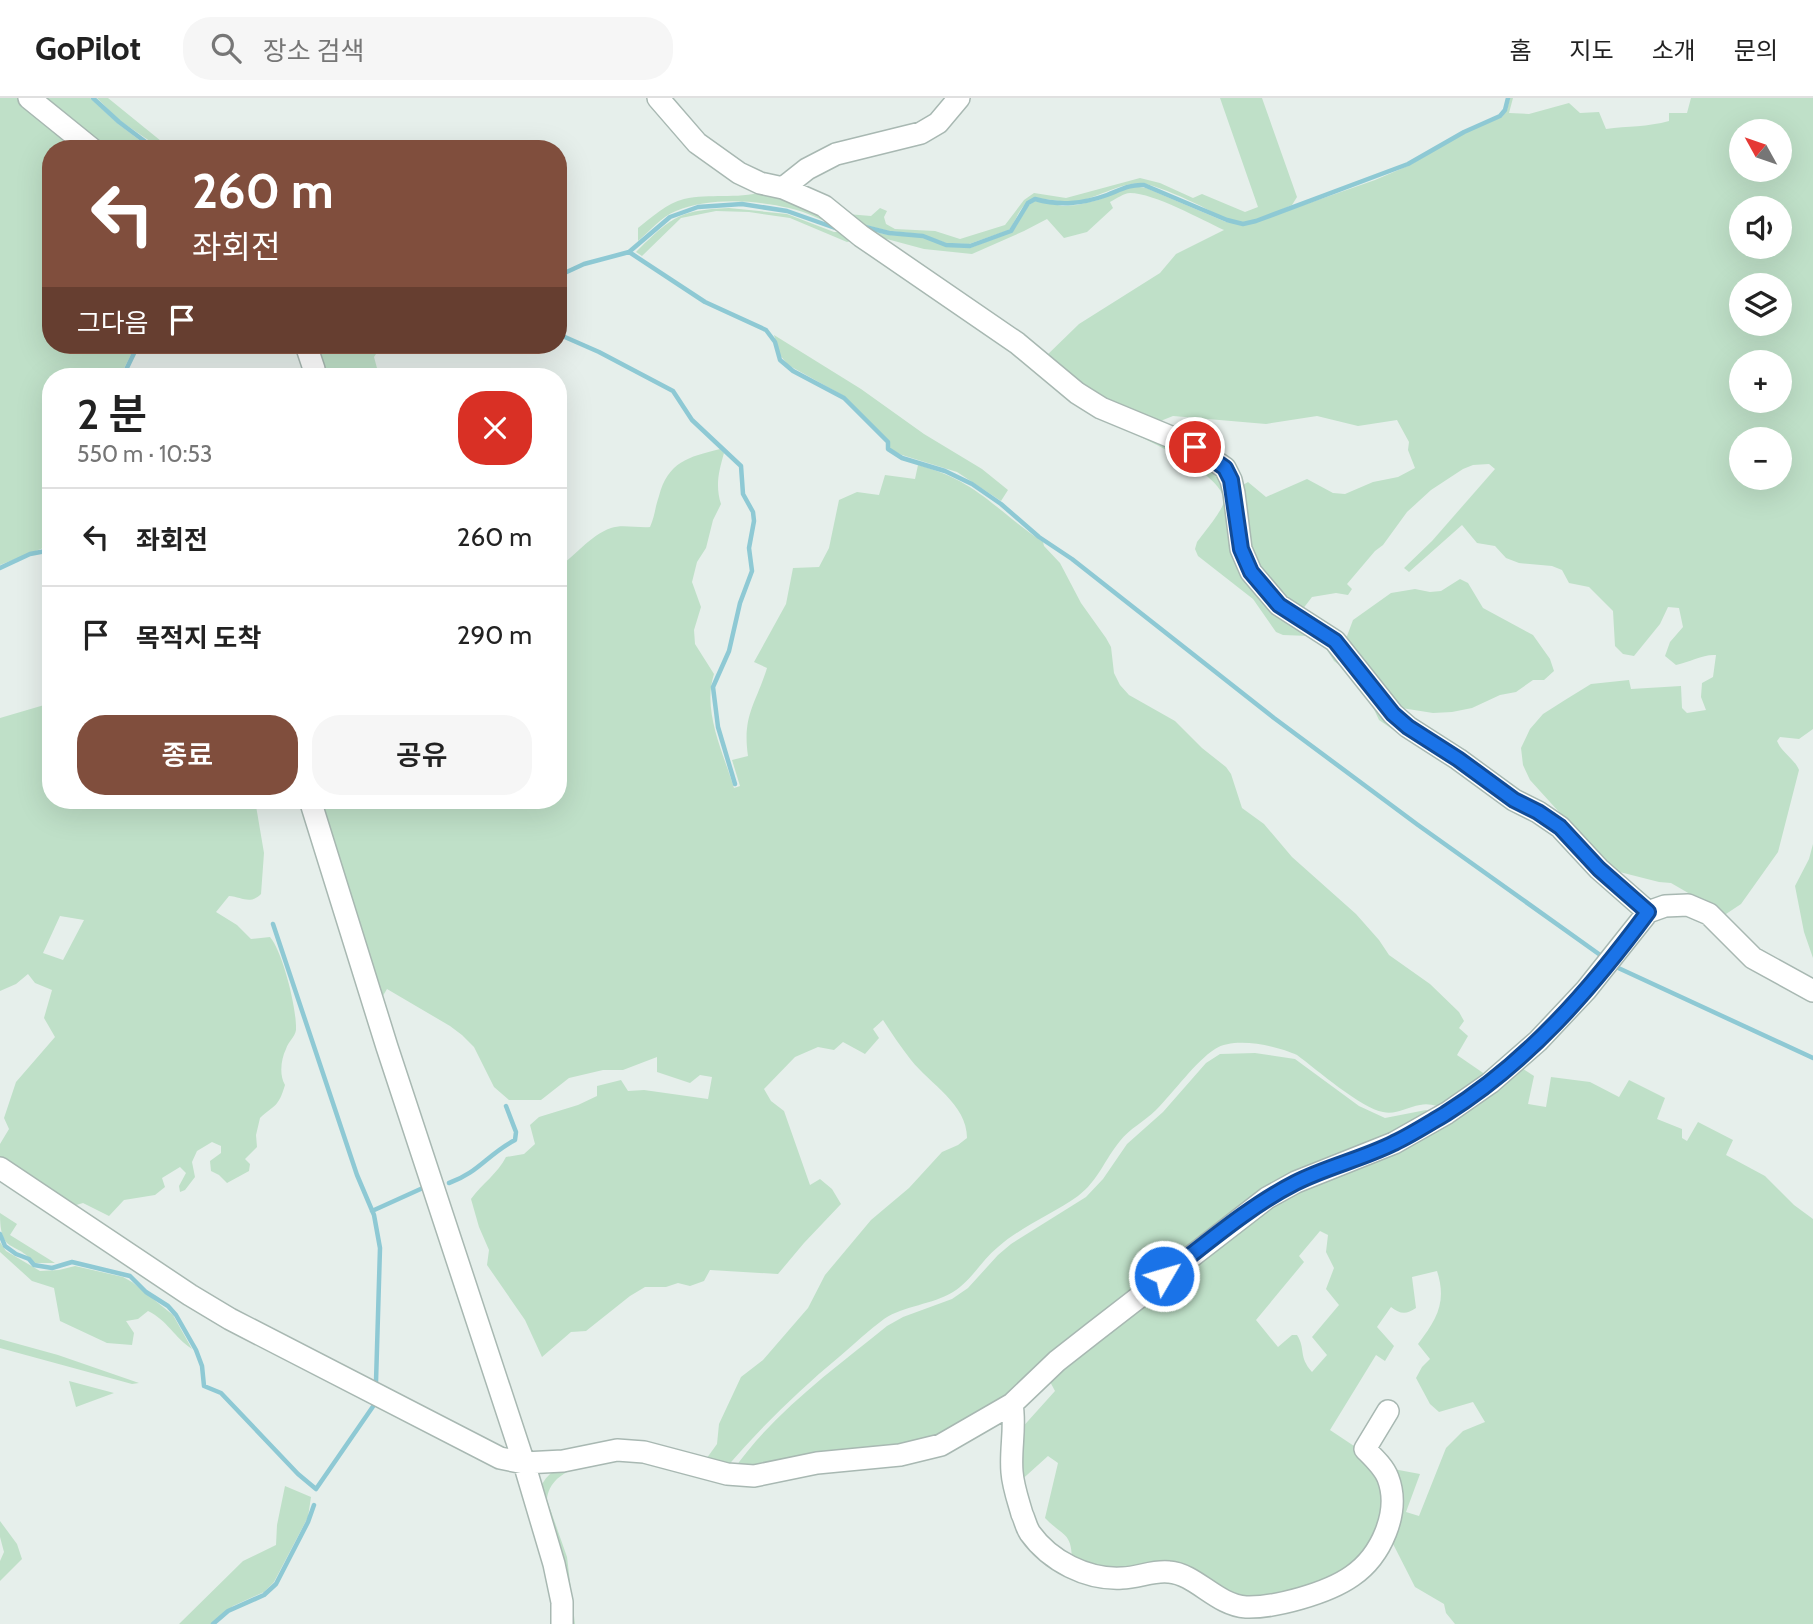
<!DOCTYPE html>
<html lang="ko">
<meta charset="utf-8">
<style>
:root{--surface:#fff;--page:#f6f6f6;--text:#222;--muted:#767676;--line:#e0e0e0;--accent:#804e3d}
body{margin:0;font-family:Cabin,"Noto Sans KR",sans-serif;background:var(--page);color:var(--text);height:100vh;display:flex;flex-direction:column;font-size:26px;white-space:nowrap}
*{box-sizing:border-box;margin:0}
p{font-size:23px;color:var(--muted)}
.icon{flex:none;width:38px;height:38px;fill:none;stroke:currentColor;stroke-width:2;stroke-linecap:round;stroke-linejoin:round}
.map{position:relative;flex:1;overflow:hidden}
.panel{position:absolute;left:42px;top:270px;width:525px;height:441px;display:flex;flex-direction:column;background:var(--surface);border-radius:28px;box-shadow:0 7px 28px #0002}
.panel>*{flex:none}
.guide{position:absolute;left:42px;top:42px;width:525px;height:214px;border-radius:28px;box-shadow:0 7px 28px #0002;background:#804e3d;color:#fff;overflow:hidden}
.needle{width:46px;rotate:310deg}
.fabs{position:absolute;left:1729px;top:21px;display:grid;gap:14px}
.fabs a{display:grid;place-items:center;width:63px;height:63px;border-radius:50%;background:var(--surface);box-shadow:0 7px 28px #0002;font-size:35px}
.pin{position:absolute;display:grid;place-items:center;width:60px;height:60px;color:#fff;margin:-30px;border:4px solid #fff;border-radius:50%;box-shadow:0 2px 7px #0007}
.me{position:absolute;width:77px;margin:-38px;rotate:52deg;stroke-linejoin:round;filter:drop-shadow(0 0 5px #0008)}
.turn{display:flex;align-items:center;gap:24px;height:147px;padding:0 35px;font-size:32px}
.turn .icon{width:91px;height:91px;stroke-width:2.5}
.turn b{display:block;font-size:49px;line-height:60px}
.then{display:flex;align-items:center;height:66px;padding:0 35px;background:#0003;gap:14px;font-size:26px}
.round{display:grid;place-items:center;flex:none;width:74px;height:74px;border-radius:28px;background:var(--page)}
.summary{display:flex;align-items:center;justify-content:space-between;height:119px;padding:0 35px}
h1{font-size:42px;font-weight:600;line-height:52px}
.cta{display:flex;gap:14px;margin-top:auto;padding:14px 35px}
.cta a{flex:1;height:80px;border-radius:28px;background:var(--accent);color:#fff;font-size:28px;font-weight:600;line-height:80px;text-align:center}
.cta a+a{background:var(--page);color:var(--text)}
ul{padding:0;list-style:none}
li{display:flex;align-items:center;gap:21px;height:98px;padding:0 35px;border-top:2px solid var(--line)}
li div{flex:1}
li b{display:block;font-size:26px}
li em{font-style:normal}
header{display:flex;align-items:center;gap:42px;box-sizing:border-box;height:98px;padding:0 35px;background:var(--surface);border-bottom:2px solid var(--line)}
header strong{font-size:33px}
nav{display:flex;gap:38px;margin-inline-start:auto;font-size:24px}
.search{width:490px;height:63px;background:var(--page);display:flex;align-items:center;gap:18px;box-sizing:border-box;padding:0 24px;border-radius:28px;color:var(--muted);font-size:26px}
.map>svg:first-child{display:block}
.green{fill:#bfe0c8;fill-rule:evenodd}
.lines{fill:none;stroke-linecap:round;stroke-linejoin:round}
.stream{stroke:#8ec9d4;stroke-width:4.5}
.minor-casing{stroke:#a8b8b2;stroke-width:24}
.minor{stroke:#fff;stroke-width:21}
.route-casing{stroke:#114b97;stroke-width:18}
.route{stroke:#1a73e8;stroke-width:12}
</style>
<header>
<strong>GoPilot</strong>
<div class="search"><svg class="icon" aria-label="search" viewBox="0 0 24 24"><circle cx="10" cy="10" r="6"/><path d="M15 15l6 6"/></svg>장소 검색</div>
<nav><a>홈</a><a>지도</a><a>소개</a><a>문의</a></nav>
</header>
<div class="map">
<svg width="1813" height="1526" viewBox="0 0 1813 1526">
<rect width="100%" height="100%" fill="#e6efeb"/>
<path class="green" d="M0 0H20L85 51H51V247H136L120 278H51V447L0 467Z
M36 0H90L117 25 151 51H99Z
M97 0H108L161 43 171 48 182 42 189 45 191 51H161L157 48 119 22Z
M1220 0H1262L1297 99 1292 107C1277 113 1258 125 1241 124 1227 124 1213 114 1201 108 1184 100 1165 91 1146 86 1126 81 1096 101 1074 104 1064 105 1037 98 1031 102 1020 107 1016 123 1009 132L969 146 946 145 921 136 889 133 853 124 800 94V87L847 116 871 118 880 110 887 113 884 119 886 126 895 131 935 133 960 141 1005 127 1024 102 1034 95 1066 100 1140 80 1160 85 1193 100 1202 96 1245 114 1258 109Z
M1510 0H1513L1509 15 1529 16 1569 5 1580 15 1599 14 1606 31C1627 28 1648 29 1669 23V15H1687L1691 0H1813V631L1799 641 1780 639 1777 643C1782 655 1794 660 1799 672L1778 754 1741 806 1720 820 1690 796 1671 785 1659 784 1600 769 1579 736 1530 682 1523 667 1521 650 1530 631 1543 616 1565 602 1591 586 1629 582 1631 591 1681 588 1682 610 1687 615 1706 612 1701 599 1702 585 1713 579 1716 557C1703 556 1690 564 1676 567L1665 558 1670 544 1683 529 1679 510 1668 509 1660 526 1634 558 1623 556 1615 548 1613 513 1589 489 1569 485 1562 472 1552 468 1519 465 1506 460 1495 448 1477 445 1462 427 1409 474 1404 470 1432 443 1495 371 1489 366 1473 367 1463 371 1431 392 1407 414 1383 447 1375 453 1347 486 1352 491 1348 497 1336 495 1312 499 1299 516 1253 471 1236 391 1248 384 1266 399 1307 381 1333 395 1345 396 1373 384 1398 379 1415 370 1408 352 1409 344 1397 322 1358 328 1317 318 1266 326 1173 318 1148 328 1043 261 1079 226 1160 175 1176 156 1224 132C1202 122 1154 95 1130 95 1124 95 1116 101 1110 104L1113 110 1087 134 1064 140 1047 121 1024 133 972 156 924 151 883 140 881 143 856 130 890 137 924 139 946 148 970 150 1012 134 1029 107 1035 103 1063 108 1077 107 1098 102 1132 88 1146 90 1226 124 1246 127 1375 82 1410 67 1464 35 1502 19 1507 12ZM1741 33H1780V72H1741ZM1741 110H1780V149H1741ZM1741 187H1780V226H1741ZM1741 264H1780V303H1741ZM1741 341H1780V380H1741Z
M766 93 786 96 840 130C824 123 807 114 789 110 755 102 710 99 676 113 661 119 650 133 638 143V130C651 120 667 105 684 101 711 95 736 102 766 93Z
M729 110 787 116 834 134H848L856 142 847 144 790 120 749 114 716 113 681 120 642 158 636 154C671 120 678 112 729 110Z
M774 237 861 291 924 336 982 371 1008 392 1001 403 957 374 902 357 890 351 888 342 869 325 844 298 788 267 779 256Z
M311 247H382L374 259 377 270 384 278H360L354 271 344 275V278H317Z
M1104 322 1176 349 1219 373 1236 455 1441 661 1411 644 1379 622 1371 605 1352 577 1334 563 1325 549 1309 538 1283 537 1276 534 1253 501 1198 458 1195 451 1197 444C1203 436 1223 412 1224 403 1224 373 1129 334 1104 322Z
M720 351 724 355C719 373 715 387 721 406L713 422 706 450 697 464 692 484 701 509 694 532 695 546 714 576C702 613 723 654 734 690L740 688 732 662 748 658C742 617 756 606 767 570L754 564 786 506 793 470 819 469 829 450 839 402 857 394 879 397 885 377 915 381 918 367C978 383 995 412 1043 444L1044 448 1060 465 1081 505 1106 540 1111 549 1114 575 1120 587 1129 597 1175 623 1202 650 1226 669 1231 676 1242 710 1264 726 1292 759 1356 816 1379 842 1389 857 1430 886 1459 914 1464 923 1459 930 1468 938 1457 957 1489 979 1446 1011C1438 1008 1429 1005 1420 1007 1407 1009 1396 1017 1383 1014 1362 1011 1316 971 1297 957 1277 948 1235 938 1215 951 1196 963 1173 995 1156 1012 1145 1023 1129 1031 1120 1043 1105 1061 1098 1083 1078 1098 1053 1116 1022 1128 998 1149 981 1163 972 1182 953 1194 932 1207 905 1207 884 1221 869 1232 854 1246 839 1259 798 1293 761 1329 726 1370L704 1364 717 1346 719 1326 741 1279 763 1262 808 1210 825 1177 871 1122 909 1090 942 1054 958 1047 967 1040C967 1006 930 986 911 962 901 949 892 936 883 922L873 931 879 940 865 956 843 944 834 952 818 949 795 959 764 991 771 1003 784 1013 810 1087 820 1081 832 1091 841 1106 804 1145 778 1176 710 1172 704 1183 690 1188 678 1185 666 1189H645L630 1198 586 1233 571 1234 542 1259 525 1222 487 1167 489 1152 479 1129 471 1101C482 1086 498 1075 506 1059L524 1056 535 1046 530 1027 539 1019 578 1007 597 998V988L621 982 628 993 644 992 708 1001 712 979 700 977 690 985 657 974V959L623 972H603L569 980 541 1002H509L494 989 474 949 462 937 450 928 387 891 381 901 316 702H558V469C577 457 589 438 611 430 621 426 638 430 650 429 655 418 655 409 659 398 668 364 688 359 720 351Z
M1460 481 1468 485 1483 510 1533 537 1550 561 1554 573 1544 582H1533L1516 594 1500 597 1472 610 1452 614 1433 615 1389 608 1339 544 1347 538 1353 522 1391 495 1415 491 1430 494 1441 493Z
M51 605V702H255L264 755 261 796C250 807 242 799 229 798L216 814 237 827 251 841 270 839C283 854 297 912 296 932 295 939 288 944 286 951 281 961 279 977 285 987 278 1010 275 1006 260 1020L256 1037 257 1049 245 1061 250 1066 249 1073 227 1085 219 1077 211 1073 210 1063 221 1055V1048L212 1044 197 1053 192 1064 195 1079 185 1092 180 1094 179 1088 186 1075 180 1069 162 1080 165 1089 155 1097 124 1102 109 1118 83 1105 66 1110 0 1064V1046L9 1031 4 1020 16 984 55 939 44 920 52 892 35 885 28 876 16 886 0 893V620ZM60 818 84 822 63 862 43 855Z
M1813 746V860L1804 834 1795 788 1809 761Z
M1255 955 1295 961 1359 1008 1385 1020 1426 1012 1433 1015 1295 1080 1022 1289 938 1344 734 1371C774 1314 834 1271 887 1228L903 1219 952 1201 968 1190 998 1157 1011 1146 1086 1099 1103 1081 1127 1046 1163 1014 1206 965 1220 956Z
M1520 969 1534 978 1528 1006 1546 1009 1551 979 1590 984 1619 999 1629 982 1665 1000 1657 1021 1682 1031V1040L1687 1043 1698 1024 1733 1042 1726 1057 1765 1078 1794 1107 1813 1121V1526H1455L1446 1515 1444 1506 1415 1489 1389 1438 1388 1370 1420 1376 1406 1414 1419 1418 1446 1350 1463 1333 1485 1324 1473 1304 1439 1314 1430 1306 1416 1280 1422 1269 1430 1261 1418 1246C1437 1221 1447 1204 1437 1173L1412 1179 1416 1210C1406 1217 1400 1216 1391 1209L1377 1229 1394 1248 1385 1263 1376 1257 1330 1332 1360 1352 1377 1370 1387 1418 1351 1474 1256 1504 1199 1484 1072 1464C1072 1433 1063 1439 1045 1420L1058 1365 1048 1358 1017 1386 1019 1333 1055 1293 1048 1280 1270 1107ZM1320 1133 1328 1137 1326 1154 1334 1170 1326 1191 1339 1207 1312 1239 1327 1257 1312 1274C1298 1258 1306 1251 1297 1237H1292L1278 1249 1256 1222 1304 1164 1299 1158Z
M0 1115 17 1126 10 1137 55 1165H34C15 1141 0 1158 0 1115Z
M0 1144 6 1153 40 1173 59 1172 75 1168 123 1179 132 1184 173 1217 192 1251C175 1240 167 1222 148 1213L138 1221 126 1223 134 1235 132 1247 107 1245 60 1223 54 1190 32 1183 0 1154Z
M0 1241 58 1257 139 1285 132 1286 0 1250Z
M69 1283 114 1295 76 1309Z
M628 1361C601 1363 550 1367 547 1402L567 1459 575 1526H568L540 1391C552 1358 599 1362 628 1361Z
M285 1388 311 1399 308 1419 274 1484 264 1494 233 1508 211 1526H179L243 1463 276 1447 277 1427Z
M0 1423 17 1446 22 1461 0 1483V1463L4 1454 0 1439Z"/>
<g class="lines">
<path class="stream" d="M93 0 119 24 155 51
M861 128 889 135 923 138 946 147 970 148 1011 133 1028 105 1035 101C1060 108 1082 106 1107 97 1120 92 1130 86 1144 87L1227 122 1243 126 1256 123 1408 66 1464 34 1500 18 1505 12 1508 0
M629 154 705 204 766 232 775 244 780 262 793 273 844 300 888 344V351L902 360 945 373 972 386 1001 406 1039 439 1072 461 1274 620 1418 727 1603 859
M558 178 584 166 629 154 670 119 698 109 742 106 787 113 838 131
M558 236 599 254 673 293 692 322 741 368 743 396 753 414 754 423 749 450 752 473 740 505 729 553 713 589 718 629 735 686
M123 278 138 247
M0 470 30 456 51 452
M273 826 357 1077 374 1117 380 1150 376 1284
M1614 868 1813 960
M449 1085C478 1075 488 1056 515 1042L516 1034 506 1008
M372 1113 425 1089
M0 1136 5 1148 16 1156 29 1161 34 1167 52 1170 72 1164 130 1178 146 1194 168 1208 176 1217 196 1252 202 1268 204 1288 221 1295 298 1376 316 1391 374 1307
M213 1526 228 1513 264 1497 276 1486 308 1424 314 1407"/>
<defs>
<path id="minor" d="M29 0 92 51
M658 0 697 45 739 75 760 85 783 90 824 108 861 138 1017 245 1077 295 1101 310 1195 349 1225 370 1231 382 1234 395 1241 451 1251 474 1279 507 1335 543 1393 616 1408 629 1458 661 1514 702 1538 714 1560 729 1599 771 1648 814
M783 90 807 71 836 56 921 35 938 25 959 0
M306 247 314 271 313 278
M310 702 387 949 524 1365 554 1466 562 1504V1526
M0 1070 190 1197 230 1221 500 1360 524 1365 563 1363 617 1352 644 1354 727 1376 754 1378 817 1365 900 1357 941 1347 1012 1306 1057 1263 1094 1234 1267 1100 1296 1084 1394 1045 1447 1015 1490 985 1538 943 1586 892 1648 814 1665 808 1688 807 1709 816 1753 860 1813 893
M1012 1306C1016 1329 1010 1351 1012 1374 1013 1388 1018 1402 1022 1416 1025 1422 1026 1429 1030 1435 1050 1463 1087 1482 1122 1480 1138 1480 1153 1472 1169 1474 1196 1476 1216 1507 1246 1509 1275 1510 1328 1495 1352 1478 1381 1458 1401 1414 1388 1380 1384 1369 1373 1359 1365 1351L1388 1313"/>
</defs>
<use href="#minor" class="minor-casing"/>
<use href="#minor" class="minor"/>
</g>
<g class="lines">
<defs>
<path id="route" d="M1164 1178C1206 1146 1248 1109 1295 1085 1326 1069 1362 1061 1394 1045 1411 1037 1428 1026 1445 1016 1527 965 1591 891 1648 814L1599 771 1560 729 1538 714 1514 702 1458 661 1408 629 1393 616 1335 543 1279 507 1251 474 1241 451 1231 382 1225 370 1195 349"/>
</defs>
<use href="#route" class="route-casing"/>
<use href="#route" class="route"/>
</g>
</svg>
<div class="fabs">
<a><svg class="needle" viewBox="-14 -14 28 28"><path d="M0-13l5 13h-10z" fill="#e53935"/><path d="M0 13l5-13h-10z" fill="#767676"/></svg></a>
<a><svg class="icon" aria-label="sound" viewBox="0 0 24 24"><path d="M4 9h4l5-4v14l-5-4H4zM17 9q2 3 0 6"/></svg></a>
<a><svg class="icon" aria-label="layers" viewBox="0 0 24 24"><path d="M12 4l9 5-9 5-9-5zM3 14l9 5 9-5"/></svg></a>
<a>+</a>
<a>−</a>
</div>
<div class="pin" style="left:1195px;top:349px;background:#d93025"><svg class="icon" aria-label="arrive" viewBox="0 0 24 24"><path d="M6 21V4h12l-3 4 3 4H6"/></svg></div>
<svg class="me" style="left:1164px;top:1178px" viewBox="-20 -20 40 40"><circle r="17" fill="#1a73e8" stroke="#fff" stroke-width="3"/><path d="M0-11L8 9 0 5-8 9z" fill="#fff"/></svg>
<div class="guide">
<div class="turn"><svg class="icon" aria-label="left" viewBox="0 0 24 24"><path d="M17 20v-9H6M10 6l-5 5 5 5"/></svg><div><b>260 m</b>좌회전</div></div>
<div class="then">그다음<svg class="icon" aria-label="arrive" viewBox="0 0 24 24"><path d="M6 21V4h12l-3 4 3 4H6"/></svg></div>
</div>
<section class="panel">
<div class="summary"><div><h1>2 분</h1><p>550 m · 10:53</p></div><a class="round" style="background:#d93025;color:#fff"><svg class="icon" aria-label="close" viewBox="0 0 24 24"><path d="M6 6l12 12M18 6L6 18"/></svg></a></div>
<ul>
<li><svg class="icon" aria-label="left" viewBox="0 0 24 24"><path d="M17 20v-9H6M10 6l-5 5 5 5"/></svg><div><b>좌회전</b></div><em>260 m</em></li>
<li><svg class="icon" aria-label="arrive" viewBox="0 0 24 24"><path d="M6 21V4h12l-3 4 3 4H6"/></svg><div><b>목적지 도착</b></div><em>290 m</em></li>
</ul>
<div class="cta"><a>종료</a><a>공유</a></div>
</section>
</div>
